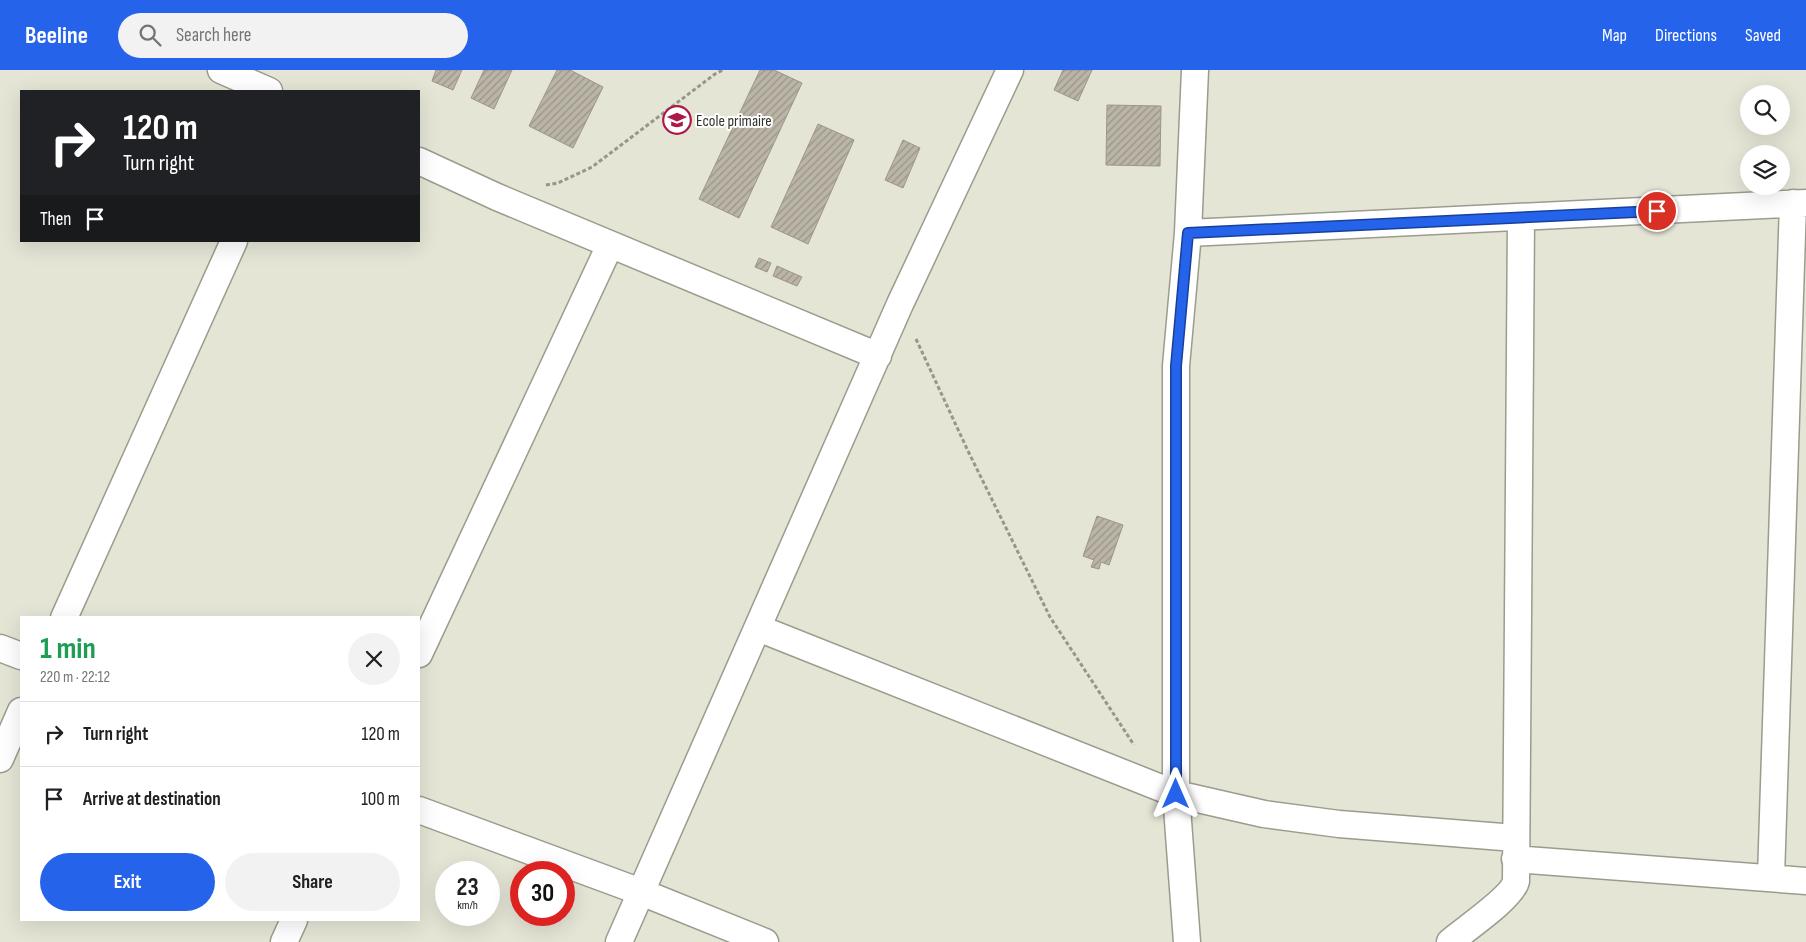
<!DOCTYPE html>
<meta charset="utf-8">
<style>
:root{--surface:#fff;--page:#f2f2f2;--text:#202124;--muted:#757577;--line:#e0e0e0;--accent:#2563eb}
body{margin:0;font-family:"Sofia Sans Condensed",sans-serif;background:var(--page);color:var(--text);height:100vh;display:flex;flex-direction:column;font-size:19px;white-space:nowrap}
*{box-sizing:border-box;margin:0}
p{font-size:16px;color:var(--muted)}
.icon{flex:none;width:28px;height:28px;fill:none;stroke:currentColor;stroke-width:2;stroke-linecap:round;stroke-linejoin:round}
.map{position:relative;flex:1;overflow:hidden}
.side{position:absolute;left:20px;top:546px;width:400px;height:305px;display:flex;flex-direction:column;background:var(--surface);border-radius:0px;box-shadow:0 5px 20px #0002}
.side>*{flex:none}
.top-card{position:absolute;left:20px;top:20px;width:400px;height:152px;border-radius:0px;box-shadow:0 5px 20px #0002;background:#202124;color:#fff;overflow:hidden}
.tools{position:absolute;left:1740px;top:15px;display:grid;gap:10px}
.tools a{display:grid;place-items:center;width:50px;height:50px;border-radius:50%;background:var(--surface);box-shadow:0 5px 20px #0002;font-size:25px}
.speed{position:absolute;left:435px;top:791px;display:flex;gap:10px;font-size:25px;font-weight:700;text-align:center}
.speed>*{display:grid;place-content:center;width:65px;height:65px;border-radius:50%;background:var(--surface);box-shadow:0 5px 20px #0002;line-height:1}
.speed small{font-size:12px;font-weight:400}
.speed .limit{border:8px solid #d22;background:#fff;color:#111}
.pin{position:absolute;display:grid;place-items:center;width:42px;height:42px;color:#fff;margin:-21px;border:2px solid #fff;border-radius:50%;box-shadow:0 1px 5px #0007}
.me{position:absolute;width:55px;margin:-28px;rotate:0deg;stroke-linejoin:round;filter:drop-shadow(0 0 4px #0008)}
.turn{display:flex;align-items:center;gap:18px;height:105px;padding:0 20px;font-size:22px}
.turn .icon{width:65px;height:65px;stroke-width:2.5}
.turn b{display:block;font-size:35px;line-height:42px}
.then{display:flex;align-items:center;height:48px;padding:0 20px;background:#0003;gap:10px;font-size:19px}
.round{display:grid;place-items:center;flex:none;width:52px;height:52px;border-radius:26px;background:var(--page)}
.head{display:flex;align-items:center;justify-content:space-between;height:85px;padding:0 20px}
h1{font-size:30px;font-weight:700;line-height:38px;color:#1e9e55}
.button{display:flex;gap:10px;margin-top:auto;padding:10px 20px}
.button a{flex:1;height:58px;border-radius:30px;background:var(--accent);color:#fff;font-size:20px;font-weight:700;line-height:58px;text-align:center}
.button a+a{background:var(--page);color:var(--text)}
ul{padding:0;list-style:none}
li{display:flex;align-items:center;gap:15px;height:65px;padding:0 20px;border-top:1px solid var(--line)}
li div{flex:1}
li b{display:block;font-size:19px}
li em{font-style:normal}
header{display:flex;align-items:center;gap:30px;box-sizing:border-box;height:70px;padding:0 25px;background:var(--accent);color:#fff}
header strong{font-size:24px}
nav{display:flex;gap:28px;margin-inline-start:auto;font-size:18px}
.search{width:350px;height:45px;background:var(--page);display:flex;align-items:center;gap:12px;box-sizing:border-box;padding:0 18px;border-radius:28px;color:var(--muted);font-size:19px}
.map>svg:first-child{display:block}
.building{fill:url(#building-hatch);stroke:#9b9688}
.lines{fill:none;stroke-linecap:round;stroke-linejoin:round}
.street-casing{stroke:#9b9c8d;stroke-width:29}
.path{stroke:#96968b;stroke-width:3;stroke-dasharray:4 2.5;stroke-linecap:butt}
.street{stroke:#fff;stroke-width:26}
.route-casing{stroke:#184099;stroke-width:12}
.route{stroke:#2563eb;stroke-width:9}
.labels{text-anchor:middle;stroke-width:4;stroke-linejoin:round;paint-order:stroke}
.poi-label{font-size:16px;fill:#33332d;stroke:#fff;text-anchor:start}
</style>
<header>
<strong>Beeline</strong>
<div class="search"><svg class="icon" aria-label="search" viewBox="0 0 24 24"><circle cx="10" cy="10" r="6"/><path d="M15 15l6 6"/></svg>Search here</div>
<nav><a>Map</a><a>Directions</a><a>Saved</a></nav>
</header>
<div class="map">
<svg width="1806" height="872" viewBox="0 0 1806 872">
<defs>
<pattern id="building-hatch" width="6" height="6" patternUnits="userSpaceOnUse" patternTransform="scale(1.25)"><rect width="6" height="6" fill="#bbb5a7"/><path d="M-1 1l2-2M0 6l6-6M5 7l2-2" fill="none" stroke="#999488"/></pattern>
</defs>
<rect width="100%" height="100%" fill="#e4e5d5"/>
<path class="building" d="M436 0H462L453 20 432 11Z
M484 0H512L494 39 471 28Z
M557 0H570L603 17 573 78 529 56Z
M760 0H774L802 13 739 148 699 129Z
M1063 0H1092L1078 31 1054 20Z
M1107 35 1161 36 1160 96 1106 95Z
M818 54 854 70 808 174 771 157Z
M903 70 920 78 903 118 885 110Z
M759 188 771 193 767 202 755 197Z
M777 196 802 207 797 216 773 206Z
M1097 446 1123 455 1109 495 1101 492 1099 499 1091 497 1094 490 1083 486Z"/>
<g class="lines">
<defs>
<path id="street" d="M221 0 269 21
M419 91 497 127 878 286
M1188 163 1806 133
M64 548 234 171
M758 558 1176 724 1264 744 1339 754 1515 768
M0 578 21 586
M419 584 610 175
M0 689 21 641
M419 740 641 822 765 872
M1515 789 1806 811
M1771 807 1793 133
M284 872 294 850
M619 872 900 234 1010 0
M1187 872 1176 724V296L1188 163 1195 0
M1450 872C1464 860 1513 827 1516 811L1521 148"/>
</defs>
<use href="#street" class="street-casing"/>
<path class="path" d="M546 115 558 113 592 97 715 4 723 0
M916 269 968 381 1050 547 1134 675"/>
<use href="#street" class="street"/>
</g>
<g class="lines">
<defs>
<path id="route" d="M1176 724V296L1188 163 1657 141"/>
</defs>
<use href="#route" class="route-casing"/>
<use href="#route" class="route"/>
</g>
<defs>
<symbol id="school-ring" viewBox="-11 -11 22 22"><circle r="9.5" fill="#fff" stroke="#ad1946" stroke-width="1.5"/><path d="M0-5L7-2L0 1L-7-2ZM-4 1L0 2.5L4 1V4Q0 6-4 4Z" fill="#ad1946"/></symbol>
</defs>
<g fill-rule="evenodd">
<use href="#school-ring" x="661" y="34" width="32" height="32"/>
</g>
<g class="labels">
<g class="poi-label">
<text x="696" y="56">Ecole primaire</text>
</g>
</g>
</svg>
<div class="tools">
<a><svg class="icon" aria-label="search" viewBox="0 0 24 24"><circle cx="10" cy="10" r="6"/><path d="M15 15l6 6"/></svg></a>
<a><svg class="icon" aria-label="layers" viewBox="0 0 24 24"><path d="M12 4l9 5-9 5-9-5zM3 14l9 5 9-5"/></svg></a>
</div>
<div class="speed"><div>23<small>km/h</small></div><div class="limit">30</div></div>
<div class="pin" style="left:1657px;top:141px;background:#d93025"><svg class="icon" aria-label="arrive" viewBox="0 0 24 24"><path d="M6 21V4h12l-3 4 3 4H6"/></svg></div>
<svg class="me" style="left:1176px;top:724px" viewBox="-20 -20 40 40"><path d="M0-17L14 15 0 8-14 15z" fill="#2563eb" stroke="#fff" stroke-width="4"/></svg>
<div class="top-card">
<div class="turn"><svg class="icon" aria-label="right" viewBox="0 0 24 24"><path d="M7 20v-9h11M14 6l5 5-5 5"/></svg><div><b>120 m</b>Turn right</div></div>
<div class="then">Then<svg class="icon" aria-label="arrive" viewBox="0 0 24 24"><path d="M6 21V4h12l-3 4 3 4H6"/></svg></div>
</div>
<section class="side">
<div class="head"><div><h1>1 min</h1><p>220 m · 22:12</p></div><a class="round"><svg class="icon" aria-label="close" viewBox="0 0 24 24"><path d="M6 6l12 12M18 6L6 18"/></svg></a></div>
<ul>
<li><svg class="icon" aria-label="right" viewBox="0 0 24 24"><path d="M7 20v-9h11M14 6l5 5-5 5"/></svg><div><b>Turn right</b></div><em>120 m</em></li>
<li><svg class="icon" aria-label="arrive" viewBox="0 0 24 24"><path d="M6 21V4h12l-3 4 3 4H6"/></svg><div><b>Arrive at destination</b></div><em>100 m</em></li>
</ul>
<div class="button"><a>Exit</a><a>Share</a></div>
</section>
</div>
